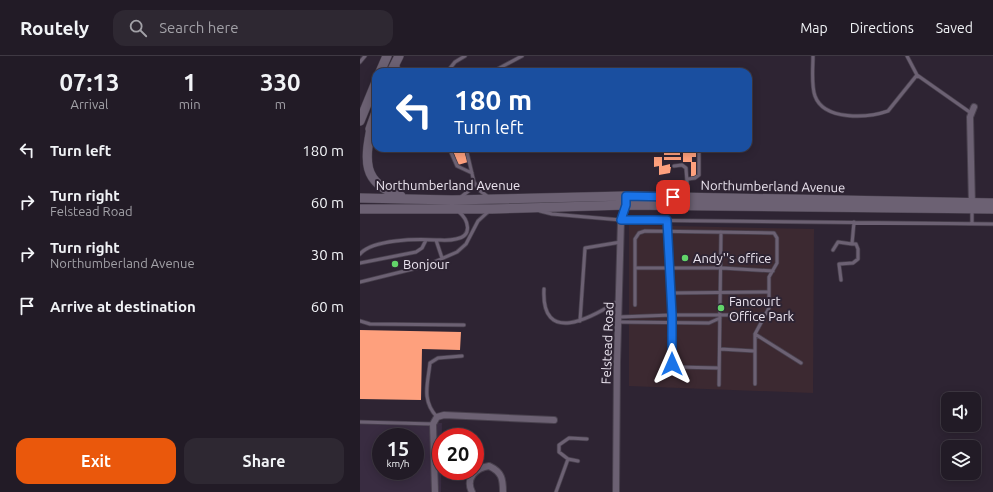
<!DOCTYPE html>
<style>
:root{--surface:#221b26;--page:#2e2832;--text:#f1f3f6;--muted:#a2a1a7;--line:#3f3943;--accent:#ea580c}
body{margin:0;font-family:Ubuntu,sans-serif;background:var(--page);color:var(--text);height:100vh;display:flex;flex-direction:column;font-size:15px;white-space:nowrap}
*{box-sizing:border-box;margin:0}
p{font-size:13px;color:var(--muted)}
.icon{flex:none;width:22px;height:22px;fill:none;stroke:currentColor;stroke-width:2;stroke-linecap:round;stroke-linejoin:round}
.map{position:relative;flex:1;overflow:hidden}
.details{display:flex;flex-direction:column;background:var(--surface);width:360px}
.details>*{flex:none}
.top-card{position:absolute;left:12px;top:12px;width:380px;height:84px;border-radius:12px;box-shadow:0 2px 10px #0003,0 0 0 1px var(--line);background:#1a4fa0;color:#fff;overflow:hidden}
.fabs{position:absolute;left:581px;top:336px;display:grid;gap:8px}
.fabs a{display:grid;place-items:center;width:40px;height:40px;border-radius:8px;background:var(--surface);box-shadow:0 2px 10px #0003,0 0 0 1px var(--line);font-size:20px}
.speed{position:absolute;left:12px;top:372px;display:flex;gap:8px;font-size:20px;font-weight:700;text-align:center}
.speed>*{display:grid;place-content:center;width:52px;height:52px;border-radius:50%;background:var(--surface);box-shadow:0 2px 10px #0003,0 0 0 1px var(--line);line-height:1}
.speed small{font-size:10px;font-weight:400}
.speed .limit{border:6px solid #d22;background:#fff;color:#111}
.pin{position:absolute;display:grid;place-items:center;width:34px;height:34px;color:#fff;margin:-17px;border-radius:8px;box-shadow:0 2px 6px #0006}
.me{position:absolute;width:44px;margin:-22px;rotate:0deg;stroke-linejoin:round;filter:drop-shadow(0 0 3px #0008)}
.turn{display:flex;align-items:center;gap:14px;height:84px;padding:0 16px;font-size:18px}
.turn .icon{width:52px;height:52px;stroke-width:2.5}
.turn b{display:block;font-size:28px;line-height:34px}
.eta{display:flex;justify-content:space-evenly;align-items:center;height:68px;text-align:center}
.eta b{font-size:24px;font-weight:700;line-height:28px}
.cta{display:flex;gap:8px;margin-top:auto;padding:8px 16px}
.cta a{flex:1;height:46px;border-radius:12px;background:var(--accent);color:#fff;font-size:16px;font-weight:700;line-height:46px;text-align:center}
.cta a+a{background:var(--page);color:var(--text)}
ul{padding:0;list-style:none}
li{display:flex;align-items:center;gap:12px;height:52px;padding:0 16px}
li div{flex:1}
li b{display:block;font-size:15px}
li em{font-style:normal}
header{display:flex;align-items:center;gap:24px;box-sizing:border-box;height:56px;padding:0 20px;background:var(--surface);border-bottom:1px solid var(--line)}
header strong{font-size:19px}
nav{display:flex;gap:22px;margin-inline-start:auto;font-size:14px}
.search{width:280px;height:36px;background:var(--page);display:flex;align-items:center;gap:10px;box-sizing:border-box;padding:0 14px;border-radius:12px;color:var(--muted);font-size:15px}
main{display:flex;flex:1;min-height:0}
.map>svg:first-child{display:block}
.commercial{fill:#3c2931}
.built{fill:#392c41;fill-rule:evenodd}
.building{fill:#fea07d}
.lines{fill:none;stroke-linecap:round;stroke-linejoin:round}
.lane-casing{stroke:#49414e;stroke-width:4.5}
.street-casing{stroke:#49414e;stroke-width:8}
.secondary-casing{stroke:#49414e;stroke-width:10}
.lane{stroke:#6c6173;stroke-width:3}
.street{stroke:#6c6173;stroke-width:6}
.secondary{stroke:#6c6173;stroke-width:9}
.route-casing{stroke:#114b97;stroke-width:10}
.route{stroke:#1a73e8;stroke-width:7}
.poi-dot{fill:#62d469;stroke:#2e2433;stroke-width:1.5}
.labels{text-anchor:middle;stroke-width:4;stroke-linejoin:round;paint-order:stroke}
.street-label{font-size:13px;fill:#ece5f0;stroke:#2e2433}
.poi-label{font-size:13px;fill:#ece5f0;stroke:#2e2433;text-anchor:start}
</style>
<header>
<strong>Routely</strong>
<div class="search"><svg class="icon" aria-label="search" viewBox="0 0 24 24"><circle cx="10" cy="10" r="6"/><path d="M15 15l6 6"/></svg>Search here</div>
<nav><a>Map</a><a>Directions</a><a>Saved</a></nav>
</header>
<main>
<section class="details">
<div class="eta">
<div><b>07:13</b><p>Arrival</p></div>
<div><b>1</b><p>min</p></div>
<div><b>330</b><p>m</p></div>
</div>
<ul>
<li><svg class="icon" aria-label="left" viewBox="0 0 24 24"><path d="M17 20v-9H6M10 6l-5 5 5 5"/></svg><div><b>Turn left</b></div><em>180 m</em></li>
<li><svg class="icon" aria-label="right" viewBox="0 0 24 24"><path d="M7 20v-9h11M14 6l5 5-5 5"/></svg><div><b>Turn right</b><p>Felstead Road</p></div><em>60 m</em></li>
<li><svg class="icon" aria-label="right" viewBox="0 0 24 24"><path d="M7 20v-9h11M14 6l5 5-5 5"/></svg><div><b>Turn right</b><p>Northumberland Avenue</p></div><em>30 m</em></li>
<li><svg class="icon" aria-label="arrive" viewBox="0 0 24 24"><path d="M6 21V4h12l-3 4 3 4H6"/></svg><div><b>Arrive at destination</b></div><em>60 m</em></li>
</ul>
<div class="cta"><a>Exit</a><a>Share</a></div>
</section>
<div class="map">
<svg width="633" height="436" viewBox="0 0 633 436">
<rect width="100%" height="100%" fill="#2e2433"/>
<path class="commercial" d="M269 169 454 173 453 337 269 330Z"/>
<path class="built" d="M0 366 82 367 81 436H0ZM21 381H55V415H21Z"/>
<path class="building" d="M92 92H103L108 106 98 109Z
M304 92H320V94L304 93Z
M323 93H336V101H332V106H323Z
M304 95 320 96V99H304Z
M294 101H302V110L310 108V111H311L310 117 299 119V110L294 111Z
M304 101H321V104H304Z
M331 106H336V121H331Z
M0 274 101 276 100 294 62 293 61 344 0 343Z"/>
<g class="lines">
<defs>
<path id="lane" d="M453 0C453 12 451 29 455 40 464 65 508 62 528 55L557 19
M547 0 557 19 611 57
M0 6 5 0
M38 10V16
M87 16 95 6 105 0
M132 16 162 0
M89 92 97 110 112 117
M106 92 114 126 119 134 127 140
M314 110 322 109 326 112 328 140
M328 123 335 122 339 119V92
M101 141 111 133 114 126
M180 155 192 158 261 164 633 168
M612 155V168
M307 164 312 259V307L316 311 359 312
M76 184C82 184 89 185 96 183 113 180 109 164 98 155
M473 194 478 186 492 188 494 166
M0 198C13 183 57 183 76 184L82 202
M0 207 56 196 62 192 66 184
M275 212H362L413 215
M481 224 479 208 493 207 498 203V193L496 188H492
M0 226 65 210 97 196 106 188 118 165 129 155
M184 233C181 290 231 262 258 245
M311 237 409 236
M275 249V183L279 177 285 175 414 177 417 182V207L409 221V252L395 278V328
M259 261 312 259H405
M0 265 10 268 104 269
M220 265 225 192 261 186
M259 266 349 267 360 262
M395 278 441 307
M360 293 394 295
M359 329 361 176
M77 361C61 344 68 327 70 307L78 302 102 300
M0 366 73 368
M208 403 218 405
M196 436 208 403 199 396V389L209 382 227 383"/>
<path id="street" d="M612 150 610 61 614 51
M75 436 73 368 77 361 84 359 194 364
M112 436C105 422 116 412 129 410 142 416 143 423 143 436
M256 436 257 306 261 164 266 146"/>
<path id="secondary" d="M20 16 27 0
M31 16 39 0
M0 65 16 26
M12 67C5 103 0 127 41 140
M10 73 16 56
M0 142 92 144 266 140 633 147
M0 153H132L266 149 633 153"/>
</defs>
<use href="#lane" class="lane-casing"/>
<use href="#street" class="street-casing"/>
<use href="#secondary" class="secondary-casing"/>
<use href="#lane" class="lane"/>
<use href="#street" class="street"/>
<use href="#secondary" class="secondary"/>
</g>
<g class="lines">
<defs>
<path id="route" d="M312 308V259L307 164H261L266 149V140L313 141"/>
</defs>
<use href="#route" class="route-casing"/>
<use href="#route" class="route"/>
</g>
<g class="poi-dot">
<circle cx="325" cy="202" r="4"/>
<circle cx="35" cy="208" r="4"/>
<circle cx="361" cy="252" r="4"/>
</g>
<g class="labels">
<g class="street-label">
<text x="88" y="134">Northumberland Avenue</text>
<text transform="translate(413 130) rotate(1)" y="5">Northumberland Avenue</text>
<text transform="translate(247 287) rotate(-88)" y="5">Felstead Road</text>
</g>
<g class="poi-label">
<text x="333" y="207">Andy''s office</text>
<text x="43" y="213">Bonjour</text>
<text x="369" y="250">Fancourt<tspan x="369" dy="15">Office Park</tspan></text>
</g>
</g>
</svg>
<div class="fabs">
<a><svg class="icon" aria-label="sound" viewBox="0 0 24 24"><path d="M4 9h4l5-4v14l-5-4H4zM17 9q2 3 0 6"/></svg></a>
<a><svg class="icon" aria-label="layers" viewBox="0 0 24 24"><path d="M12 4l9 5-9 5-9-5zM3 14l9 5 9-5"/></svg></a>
</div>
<div class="speed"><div>15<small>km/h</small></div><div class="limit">20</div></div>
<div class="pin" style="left:313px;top:141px;background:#d93025"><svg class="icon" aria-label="arrive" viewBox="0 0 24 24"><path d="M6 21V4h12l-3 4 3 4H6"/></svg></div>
<svg class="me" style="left:312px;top:308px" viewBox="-20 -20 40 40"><path d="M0-17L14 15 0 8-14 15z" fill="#1a73e8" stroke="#fff" stroke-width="4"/></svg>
<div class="top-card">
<div class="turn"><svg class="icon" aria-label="left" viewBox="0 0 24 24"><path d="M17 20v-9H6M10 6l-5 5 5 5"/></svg><div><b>180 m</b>Turn left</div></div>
</div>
</div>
</main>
